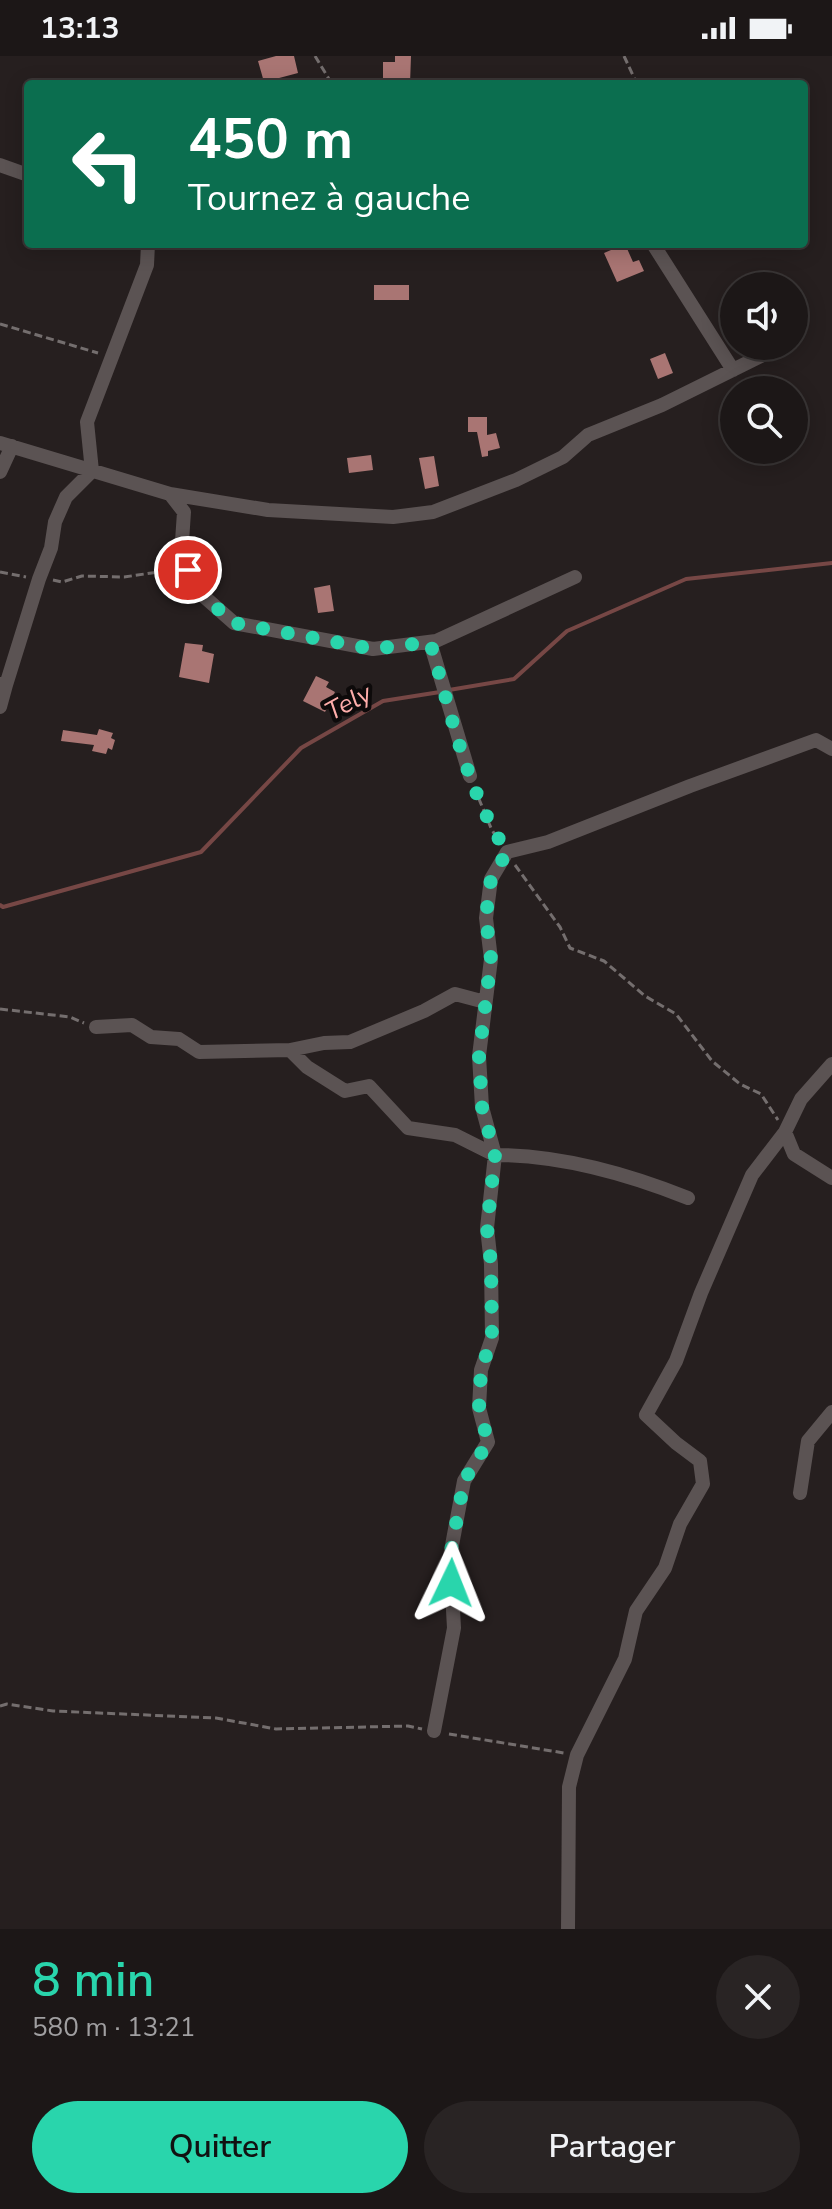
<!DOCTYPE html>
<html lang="fr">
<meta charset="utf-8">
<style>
:root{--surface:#1c1717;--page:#292424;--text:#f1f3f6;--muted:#a09fa1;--line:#3a3636;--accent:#29d5ac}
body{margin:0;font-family:"Nunito Sans",sans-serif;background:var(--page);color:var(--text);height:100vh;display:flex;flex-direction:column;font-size:30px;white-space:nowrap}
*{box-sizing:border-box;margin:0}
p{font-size:26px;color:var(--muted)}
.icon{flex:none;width:44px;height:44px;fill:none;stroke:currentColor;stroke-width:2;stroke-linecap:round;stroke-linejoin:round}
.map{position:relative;height:1873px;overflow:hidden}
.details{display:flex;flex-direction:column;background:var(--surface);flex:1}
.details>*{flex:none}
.top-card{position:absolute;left:24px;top:24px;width:784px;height:168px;border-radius:8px;box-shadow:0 4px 20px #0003,0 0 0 2px var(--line);background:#0b6e4f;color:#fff;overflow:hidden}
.tools{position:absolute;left:720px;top:216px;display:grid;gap:16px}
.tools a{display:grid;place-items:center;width:88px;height:88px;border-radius:50%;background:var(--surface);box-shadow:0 4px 20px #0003,0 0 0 2px var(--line);font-size:40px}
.pin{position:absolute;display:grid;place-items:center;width:68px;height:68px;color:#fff;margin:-34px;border:4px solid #fff;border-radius:50%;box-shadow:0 2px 8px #0007}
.me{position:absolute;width:88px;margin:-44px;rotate:2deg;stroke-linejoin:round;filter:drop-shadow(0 0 6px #0008)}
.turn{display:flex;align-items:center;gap:28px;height:168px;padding:0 32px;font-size:36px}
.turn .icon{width:104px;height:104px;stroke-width:2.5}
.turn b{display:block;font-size:56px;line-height:68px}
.round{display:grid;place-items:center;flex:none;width:84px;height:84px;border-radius:42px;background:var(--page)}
.overview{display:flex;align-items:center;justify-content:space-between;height:136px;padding:0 32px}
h1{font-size:48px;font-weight:600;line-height:60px;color:var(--accent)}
.cta{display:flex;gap:16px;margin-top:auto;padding:16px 32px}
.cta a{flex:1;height:92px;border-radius:48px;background:var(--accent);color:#111;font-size:32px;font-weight:600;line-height:92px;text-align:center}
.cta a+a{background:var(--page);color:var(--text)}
.status{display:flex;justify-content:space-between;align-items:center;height:56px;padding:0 40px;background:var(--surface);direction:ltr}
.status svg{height:22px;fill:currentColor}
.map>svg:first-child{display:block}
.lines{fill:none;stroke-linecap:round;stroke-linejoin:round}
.stream{stroke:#764745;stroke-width:4}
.building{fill:#a97573}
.path{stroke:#746e6e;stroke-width:3;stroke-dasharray:8 4;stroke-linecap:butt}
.minor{stroke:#5b5353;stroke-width:14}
.route{stroke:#29d5ac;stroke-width:14;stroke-dasharray:0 25.2}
.labels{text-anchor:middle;stroke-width:8;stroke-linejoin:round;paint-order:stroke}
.water-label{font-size:26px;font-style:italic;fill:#feadaa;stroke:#0d0a0a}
</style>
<div class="status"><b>13:13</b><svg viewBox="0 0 49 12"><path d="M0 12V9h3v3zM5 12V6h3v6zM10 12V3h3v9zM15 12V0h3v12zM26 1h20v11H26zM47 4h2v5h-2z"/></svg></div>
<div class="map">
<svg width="832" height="1873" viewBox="0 0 832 1873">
<rect width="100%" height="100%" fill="#261f1f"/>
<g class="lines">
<path class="stream" d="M449 634 514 623 567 575 686 523 832 507
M0 849 3 851 201 796 301 692 383 645 440 636"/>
</g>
<path class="building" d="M276 0H294L298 17 264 26 258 5Z
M395 0H411L410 28H383V6H395Z
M625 188 633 206 639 204 644 215 617 226 604 197Z
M374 229H409V244H374Z
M665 297 673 317 658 323 650 303Z
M468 361H487V379L496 377 500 392 488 395V400L482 401 477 376H468Z
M371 399 373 414 349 417 347 402Z
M434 400 439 430 425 433 419 402Z
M330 529 334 555 318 557 314 532Z
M185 587 203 589 202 595 214 598 209 627 179 621Z
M316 620 329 626 326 631 335 636 325 656 303 645Z
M99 673 113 677 111 682 115 684 112 694 108 692 106 698 92 695 94 689 61 685 63 674 97 679Z"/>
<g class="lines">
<path class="path" d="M315 0 332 28
M624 0 637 28
M0 268 98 297
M0 516 26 521
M53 524 62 526 82 520 124 521 172 514
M474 731 491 772 499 786
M515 809 560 871 570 892 604 905 645 940 676 958 712 1005 740 1028 761 1038 778 1064
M0 953 70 961 84 967
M0 1650 7 1648 53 1655 216 1662 276 1673 408 1670 422 1673
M449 1678 564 1697"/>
<path class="minor" d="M0 109 28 119
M653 188 733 314
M0 387 170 438 268 454 393 461 433 456 516 424 563 401 588 379 662 349 769 296
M0 416 12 390
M170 438 184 456 181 500 200 537 234 567 373 593 436 585 575 521
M430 586 470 720
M0 628 6 629 0 651
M6 629 39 523 51 492 55 466 66 441 92 415 87 366 147 209 148 188
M96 971 132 969 151 981 179 983 199 996 290 994 324 987 350 986 424 955 455 938 485 946
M290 994 307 1011 345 1035 369 1030 408 1072 455 1079 495 1099 487 1172 491 1208 492 1282 481 1314 479 1352 488 1386 464 1425 450 1500 454 1572 434 1675
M785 1076 794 1098 832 1122
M688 1142C628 1118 560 1099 495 1099L482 1051 479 1000 491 903 486 862 491 823 507 796 548 786 690 730 816 684 832 693
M800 1437 808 1385 832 1356
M568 1873 569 1731 577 1699 625 1603 636 1555 665 1512 680 1468 703 1428 700 1405 676 1387 646 1359 676 1305 701 1237 752 1119 785 1076 801 1043 832 1008"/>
</g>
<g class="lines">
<path class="route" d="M188 514 200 537 234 567 373 593 430 586C451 656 466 734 507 796L491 823 488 843 486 862 491 903 479 1000 482 1051 495 1099 487 1172 491 1208 492 1282 481 1314 479 1352 488 1386 464 1425 450 1500 451 1527"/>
</g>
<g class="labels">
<g class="water-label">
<text transform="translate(348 646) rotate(-28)" y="9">Tely</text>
</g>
</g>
</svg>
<div class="tools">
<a><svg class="icon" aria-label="sound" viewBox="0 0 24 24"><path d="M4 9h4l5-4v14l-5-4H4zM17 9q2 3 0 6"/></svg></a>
<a><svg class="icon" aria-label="search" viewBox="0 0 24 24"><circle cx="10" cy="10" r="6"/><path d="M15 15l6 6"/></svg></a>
</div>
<div class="pin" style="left:188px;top:514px;background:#d93025"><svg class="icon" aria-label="arrive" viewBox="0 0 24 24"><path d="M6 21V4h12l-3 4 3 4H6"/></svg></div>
<svg class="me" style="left:451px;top:1527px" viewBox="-20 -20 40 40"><path d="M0-17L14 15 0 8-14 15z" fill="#29d5ac" stroke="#fff" stroke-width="4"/></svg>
<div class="top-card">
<div class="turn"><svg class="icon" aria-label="left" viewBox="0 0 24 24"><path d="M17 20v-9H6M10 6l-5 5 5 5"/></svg><div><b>450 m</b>Tournez à gauche</div></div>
</div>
</div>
<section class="details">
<div class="overview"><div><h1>8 min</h1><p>580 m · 13:21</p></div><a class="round"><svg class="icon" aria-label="close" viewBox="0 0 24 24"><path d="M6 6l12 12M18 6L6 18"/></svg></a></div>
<div class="cta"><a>Quitter</a><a>Partager</a></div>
</section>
